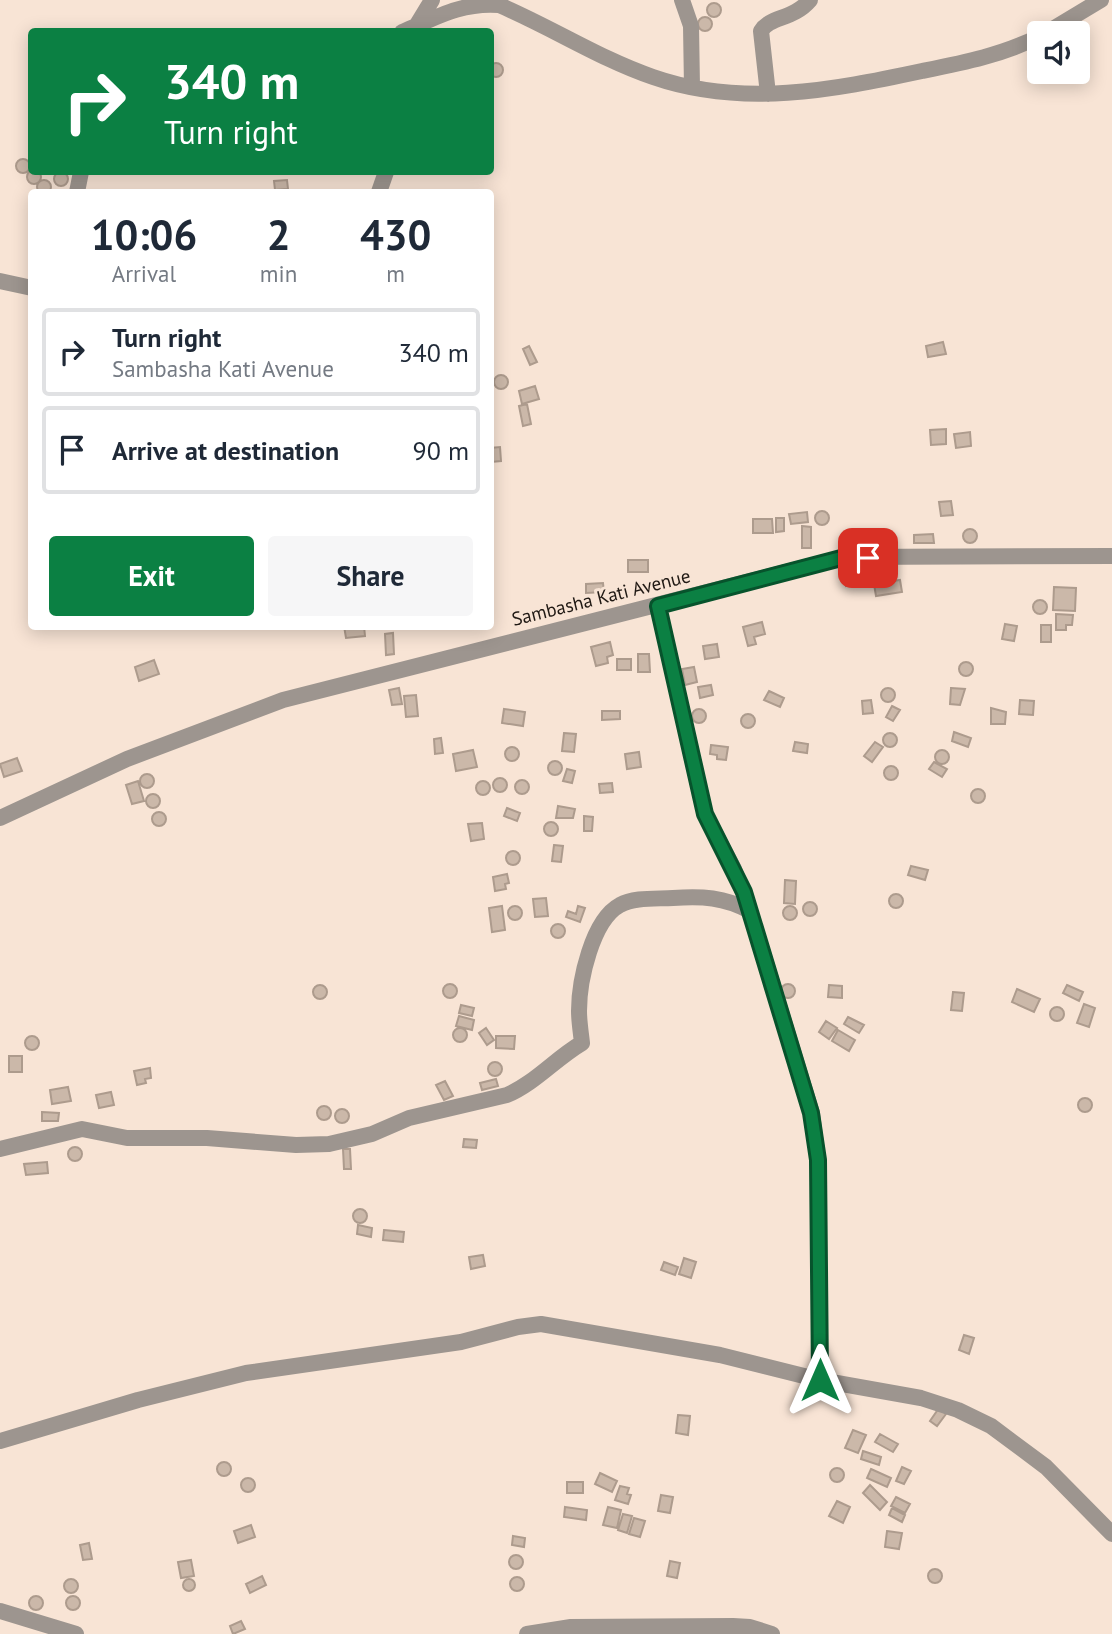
<!DOCTYPE html>
<style>
:root{--surface:#fff;--page:#f6f6f7;--text:#1f2937;--muted:#747a83;--line:#e0e1e3;--accent:#0b8043}
body{margin:0;font-family:"PT Sans",sans-serif;background:var(--page);color:var(--text);height:100vh;display:flex;flex-direction:column;font-size:26px;white-space:nowrap}
*{box-sizing:border-box;margin:0}
p{font-size:23px;color:var(--muted)}
.icon{flex:none;width:38px;height:38px;fill:none;stroke:currentColor;stroke-width:2;stroke-linecap:round;stroke-linejoin:round}
.map{position:relative;flex:1;overflow:hidden}
.sheet{position:absolute;left:28px;top:189px;width:466px;height:441px;display:flex;flex-direction:column;background:var(--surface);border-radius:7px;box-shadow:0 4px 18px #0003}
.sheet>*{flex:none}
.hud{position:absolute;left:28px;top:28px;width:466px;height:147px;border-radius:7px;box-shadow:0 4px 18px #0003;background:#0b8043;color:#fff;overflow:hidden}
.controls{position:absolute;left:1027px;top:21px;display:grid;gap:14px}
.controls a{display:grid;place-items:center;width:63px;height:63px;border-radius:7px;background:var(--surface);box-shadow:0 4px 18px #0003;font-size:35px}
.pin{position:absolute;display:grid;place-items:center;width:60px;height:60px;color:#fff;margin:-30px;border-radius:14px;box-shadow:0 4px 10px #0006}
.me{position:absolute;width:77px;margin:-38px;rotate:0deg;stroke-linejoin:round;filter:drop-shadow(0 0 5px #0008)}
.turn{display:flex;align-items:center;gap:24px;height:147px;padding:0 21px;font-size:32px}
.turn .icon{width:91px;height:91px;stroke-width:2.5}
.turn b{display:block;font-size:49px;line-height:60px}
.eta{display:flex;justify-content:space-evenly;align-items:center;height:119px;text-align:center}
.eta b{font-size:42px;font-weight:700;line-height:49px}
.primary-button{display:flex;gap:14px;margin-top:auto;padding:14px 21px}
.primary-button a{flex:1;height:80px;border-radius:7px;background:var(--accent);color:#fff;font-size:28px;font-weight:700;line-height:80px;text-align:center}
.primary-button a+a{background:var(--page);color:var(--text)}
ul{padding:0;list-style:none}
li{display:flex;align-items:center;gap:21px;height:88px;margin:0 14px 10px;padding:0 7px;border:4px solid var(--line);border-radius:7px}
li div{flex:1}
li b{display:block;font-size:26px}
li em{font-style:normal}
.map>svg:first-child{display:block}
.building{fill:#cbb8a9;stroke:#ad9b8d;stroke-width:2}
.lines{fill:none;stroke-linecap:round;stroke-linejoin:round}
.street{stroke:#9d958f;stroke-width:16}
.route-casing{stroke:#07532c;stroke-width:18}
.route{stroke:#0b8043;stroke-width:12}
.labels{text-anchor:middle;stroke-width:6;stroke-linejoin:round;paint-order:stroke}
.street-label{font-size:19px;fill:#201914;stroke:#f8e4d5}
</style>
<div class="map">
<svg width="1112" height="1634" viewBox="0 0 1112 1634">
<rect width="100%" height="100%" fill="#f8e4d5"/>
<path class="building" d="M707 10a7 7 0 1 1 14 0a7 7 0 1 1-14 0Z
M698 24a7 7 0 1 1 14 0a7 7 0 1 1-14 0Z
M489 70a7 7 0 1 1 14 0a7 7 0 1 1-14 0Z
M16 166a7 7 0 1 1 14 0a7 7 0 1 1-14 0Z
M27 177a7 7 0 1 1 14 0a7 7 0 1 1-14 0Z
M54 179a7 7 0 1 1 14 0a7 7 0 1 1-14 0Z
M287 180 288 189 275 190 274 181Z
M37 187a7 7 0 1 1 14 0a7 7 0 1 1-14 0Z
M943 342 946 354 928 357 926 346Z
M529 346 537 362 530 365 523 349Z
M494 382a7 7 0 1 1 14 0a7 7 0 1 1-14 0Z
M535 386 539 399 522 404 519 391Z
M527 404 531 424 523 426 519 406Z
M946 429V444L931 445 930 430Z
M970 432 971 446 956 448 954 434Z
M500 447 501 461 491 462 490 448Z
M951 501 953 515 941 516 939 502Z
M815 518a7 7 0 1 1 14 0a7 7 0 1 1-14 0Z
M807 512 808 522 791 524 789 514Z
M776 518H784V531L776 532Z
M753 519H772L773 533H753Z
M802 526 811 527V548H802Z
M963 536a7 7 0 1 1 14 0a7 7 0 1 1-14 0Z
M933 534 934 543H914V535Z
M628 560H648V572H628Z
M860 574 862 581 846 586 844 578Z
M900 580 902 592 876 596 874 584Z
M603 583 604 592 586 593V584Z
M1054 587 1076 588 1075 611 1053 610Z
M1033 607a7 7 0 1 1 14 0a7 7 0 1 1-14 0Z
M1056 614 1073 615 1072 625H1066V630H1056Z
M762 622 765 634 754 637 756 644 748 646 743 627Z
M1005 624 1017 626 1014 641 1002 639Z
M1041 625H1051V642H1041Z
M344 626H364L365 636 346 638Z
M393 633 394 654 386 655 385 634Z
M610 642 613 655 607 657 608 663 596 666 591 647Z
M717 644 719 657 705 659 703 646Z
M638 654H649L650 672H638Z
M617 659H631V670H617Z
M154 660 159 674 139 681 135 667Z
M959 669a7 7 0 1 1 14 0a7 7 0 1 1-14 0Z
M694 667 697 682 685 685 682 669Z
M711 685 713 695 700 698 698 687Z
M881 695a7 7 0 1 1 14 0a7 7 0 1 1-14 0Z
M399 688 402 704 392 705 389 690Z
M951 688 965 689 960 705 950 704Z
M769 691 784 698 780 707 764 700Z
M416 695 418 716 406 717 404 696Z
M871 700 873 713 863 714 862 701Z
M1020 700 1034 701 1033 715 1019 714Z
M892 706 900 710 893 721 886 717Z
M991 708 1006 712 1005 724H991Z
M692 716a7 7 0 1 1 14 0a7 7 0 1 1-14 0Z
M504 709 525 712 523 726 502 723Z
M602 711H620V719L602 720Z
M741 721a7 7 0 1 1 14 0a7 7 0 1 1-14 0Z
M954 732 971 738 968 747 952 741Z
M883 740a7 7 0 1 1 14 0a7 7 0 1 1-14 0Z
M564 733 576 734 574 752 562 751Z
M441 738 443 753 435 754 434 739Z
M795 742 808 744 807 753 793 751Z
M875 742 883 747 872 762 864 756Z
M711 745 728 747 726 760 717 759V755L710 754Z
M505 754a7 7 0 1 1 14 0a7 7 0 1 1-14 0Z
M935 757a7 7 0 1 1 14 0a7 7 0 1 1-14 0Z
M473 750 477 767 456 771 453 754Z
M639 752 641 767 627 769 625 754Z
M17 758 22 771 4 777 0 764Z
M548 768a7 7 0 1 1 14 0a7 7 0 1 1-14 0Z
M934 762 947 769 942 777 929 769Z
M884 773a7 7 0 1 1 14 0a7 7 0 1 1-14 0Z
M567 769 575 771 572 783 563 781Z
M140 781a7 7 0 1 1 14 0a7 7 0 1 1-14 0Z
M493 785a7 7 0 1 1 14 0a7 7 0 1 1-14 0Z
M515 787a7 7 0 1 1 14 0a7 7 0 1 1-14 0Z
M476 788a7 7 0 1 1 14 0a7 7 0 1 1-14 0Z
M138 781 144 801 132 804 126 785Z
M612 783 613 792 600 793 599 784Z
M971 796a7 7 0 1 1 14 0a7 7 0 1 1-14 0Z
M146 801a7 7 0 1 1 14 0a7 7 0 1 1-14 0Z
M558 806 575 809 573 818H556Z
M507 808 520 813 517 821 504 816Z
M152 819a7 7 0 1 1 14 0a7 7 0 1 1-14 0Z
M584 816 593 817 592 831H584Z
M544 829a7 7 0 1 1 14 0a7 7 0 1 1-14 0Z
M482 823 484 839 471 841 468 824Z
M554 845 563 846 561 862 552 861Z
M506 858a7 7 0 1 1 14 0a7 7 0 1 1-14 0Z
M911 866 928 870 925 880 908 875Z
M507 874 509 883 505 884 506 889 495 891 493 877Z
M785 880 796 881 795 904 784 903Z
M889 901a7 7 0 1 1 14 0a7 7 0 1 1-14 0Z
M546 898 548 916 535 917 533 899Z
M803 909a7 7 0 1 1 14 0a7 7 0 1 1-14 0Z
M783 913a7 7 0 1 1 14 0a7 7 0 1 1-14 0Z
M508 913a7 7 0 1 1 14 0a7 7 0 1 1-14 0Z
M502 906 505 930 492 932 489 908Z
M578 906 585 908 580 922 566 917 568 911 576 914Z
M551 931a7 7 0 1 1 14 0a7 7 0 1 1-14 0Z
M443 991a7 7 0 1 1 14 0a7 7 0 1 1-14 0Z
M781 991a7 7 0 1 1 14 0a7 7 0 1 1-14 0Z
M313 992a7 7 0 1 1 14 0a7 7 0 1 1-14 0Z
M829 985 842 986V998L828 997Z
M1067 985 1083 992 1079 1001 1063 993Z
M1017 989 1040 999 1034 1012 1012 1002Z
M953 992 964 993 962 1011 951 1010Z
M1084 1004 1095 1008 1089 1027 1077 1023Z
M461 1005 474 1008 472 1016 459 1013Z
M1050 1014a7 7 0 1 1 14 0a7 7 0 1 1-14 0Z
M459 1016 474 1020 472 1030 456 1026Z
M848 1017 864 1025 859 1033 844 1024Z
M826 1021 837 1028 829 1039 819 1032Z
M453 1035a7 7 0 1 1 14 0a7 7 0 1 1-14 0Z
M486 1028 494 1040 487 1045 479 1033Z
M838 1030 855 1040 849 1051 832 1041Z
M25 1043a7 7 0 1 1 14 0a7 7 0 1 1-14 0Z
M496 1036H515L514 1049 496 1048Z
M9 1056H22V1072H9Z
M488 1069a7 7 0 1 1 14 0a7 7 0 1 1-14 0Z
M150 1068 151 1078 145 1079 146 1083 137 1085 134 1071Z
M496 1079 498 1086 482 1090 480 1083Z
M445 1081 453 1096 444 1100 436 1085Z
M68 1087 71 1101 52 1104 50 1090Z
M111 1092 114 1105 99 1108 96 1095Z
M1078 1105a7 7 0 1 1 14 0a7 7 0 1 1-14 0Z
M317 1113a7 7 0 1 1 14 0a7 7 0 1 1-14 0Z
M335 1116a7 7 0 1 1 14 0a7 7 0 1 1-14 0Z
M42 1112 59 1113 58 1121H42Z
M464 1139 477 1140 476 1148 463 1147Z
M68 1154a7 7 0 1 1 14 0a7 7 0 1 1-14 0Z
M343 1149H350L351 1169H344Z
M47 1162 48 1173 26 1175 24 1164Z
M353 1216a7 7 0 1 1 14 0a7 7 0 1 1-14 0Z
M358 1225 372 1228 371 1237 357 1234Z
M384 1230 404 1232 403 1242 383 1240Z
M483 1255 485 1266 471 1269 469 1257Z
M684 1258 696 1262 691 1278 679 1274Z
M664 1262 678 1267 675 1275 661 1270Z
M964 1335 974 1338 969 1354 959 1350Z
M939 1408 946 1414 937 1426 930 1421Z
M678 1415 690 1416 688 1435 676 1433Z
M853 1430 866 1435 858 1453 845 1448Z
M880 1434 898 1444 893 1452 875 1442Z
M863 1451 881 1457 879 1465 861 1459Z
M217 1469a7 7 0 1 1 14 0a7 7 0 1 1-14 0Z
M902 1467 911 1471 904 1484 896 1481Z
M830 1475a7 7 0 1 1 14 0a7 7 0 1 1-14 0Z
M871 1469 891 1478 887 1487 867 1478Z
M600 1473 617 1481 612 1492 595 1484Z
M241 1485a7 7 0 1 1 14 0a7 7 0 1 1-14 0Z
M567 1482H583V1493H567Z
M870 1485 887 1502 880 1510 863 1493Z
M620 1486 629 1488 627 1494 631 1495 628 1504 615 1500Z
M661 1495 673 1497 670 1513 658 1511Z
M896 1497 910 1504 905 1513 891 1506Z
M837 1501 850 1507 843 1523 829 1516Z
M565 1507 587 1510 586 1520 564 1517Z
M608 1507 621 1510 617 1528 603 1525Z
M892 1508 905 1515 902 1522 889 1515Z
M623 1514 632 1516 627 1533 618 1530Z
M634 1518 645 1521 640 1537 629 1534Z
M251 1525 255 1537 238 1543 234 1531Z
M887 1531 902 1533 899 1549 885 1547Z
M513 1536 525 1538 524 1547 512 1545Z
M89 1543 92 1559 83 1560 80 1545Z
M509 1562a7 7 0 1 1 14 0a7 7 0 1 1-14 0Z
M191 1560 194 1576 181 1578 178 1562Z
M670 1561 680 1563 677 1578 667 1576Z
M928 1576a7 7 0 1 1 14 0a7 7 0 1 1-14 0Z
M262 1576 266 1585 250 1593 246 1584Z
M510 1584a7 7 0 1 1 14 0a7 7 0 1 1-14 0Z
M64 1586a7 7 0 1 1 14 0a7 7 0 1 1-14 0Z
M183 1585a6 6 0 1 1 12 0a6 6 0 1 1-12 0Z
M29 1603a7 7 0 1 1 14 0a7 7 0 1 1-14 0Z
M66 1603a7 7 0 1 1 14 0a7 7 0 1 1-14 0Z
M241 1621 245 1629 233 1634 230 1626Z"/>
<g class="lines">
<path class="street" d="M682 0 691 26 692 87
M415 28 432 0
M402 32C435 18 462 2 499 5 551 27 600 59 653 77 742 108 833 90 922 71 962 63 1003 55 1040 36
M1046 33 1101 0
M768 94 761 31C770 16 793 20 810 0
M77 192 81 172
M379 192 386 172
M0 281 32 288
M658 606 705 814 734 869 750 911
M0 818 127 759 283 700 845 557 1112 556
M0 1149 82 1129 127 1138H207L296 1145 329 1144 372 1134 409 1118 507 1095C535 1083 555 1059 582 1043 581 1033 579 1022 579 1011 579 981 592 920 620 905 634 897 656 899 673 898 702 896 724 897 750 911L812 1113 818 1160 820 1380
M0 1441 138 1400 246 1373 461 1342 518 1327 541 1324 720 1355 820 1380 921 1398 958 1410 991 1426 1046 1467 1112 1534
M0 1611 76 1634
M527 1634 571 1627 733 1626 750 1627 772 1634"/>
</g>
<g class="lines">
<defs>
<path id="route" d="M820 1380 818 1160 811 1113 744 892 705 814 658 606 845 557 868 558"/>
</defs>
<use href="#route" class="route-casing"/>
<use href="#route" class="route"/>
</g>
<g class="labels">
<g class="street-label">
<text transform="translate(601 597) rotate(-14)" y="7">Sambasha Kati Avenue</text>
</g>
</g>
</svg>
<div class="controls">
<a><svg class="icon" aria-label="sound" viewBox="0 0 24 24"><path d="M4 9h4l5-4v14l-5-4H4zM17 9q2 3 0 6"/></svg></a>
</div>
<div class="pin" style="left:868px;top:558px;background:#d93025"><svg class="icon" aria-label="arrive" viewBox="0 0 24 24"><path d="M6 21V4h12l-3 4 3 4H6"/></svg></div>
<svg class="me" style="left:820px;top:1380px" viewBox="-20 -20 40 40"><path d="M0-17L14 15 0 8-14 15z" fill="#0b8043" stroke="#fff" stroke-width="4"/></svg>
<div class="hud">
<div class="turn"><svg class="icon" aria-label="right" viewBox="0 0 24 24"><path d="M7 20v-9h11M14 6l5 5-5 5"/></svg><div><b>340 m</b>Turn right</div></div>
</div>
<section class="sheet">
<div class="eta">
<div><b>10:06</b><p>Arrival</p></div>
<div><b>2</b><p>min</p></div>
<div><b>430</b><p>m</p></div>
</div>
<ul>
<li><svg class="icon" aria-label="right" viewBox="0 0 24 24"><path d="M7 20v-9h11M14 6l5 5-5 5"/></svg><div><b>Turn right</b><p>Sambasha Kati Avenue</p></div><em>340 m</em></li>
<li><svg class="icon" aria-label="arrive" viewBox="0 0 24 24"><path d="M6 21V4h12l-3 4 3 4H6"/></svg><div><b>Arrive at destination</b></div><em>90 m</em></li>
</ul>
<div class="primary-button"><a>Exit</a><a>Share</a></div>
</section>
</div>
